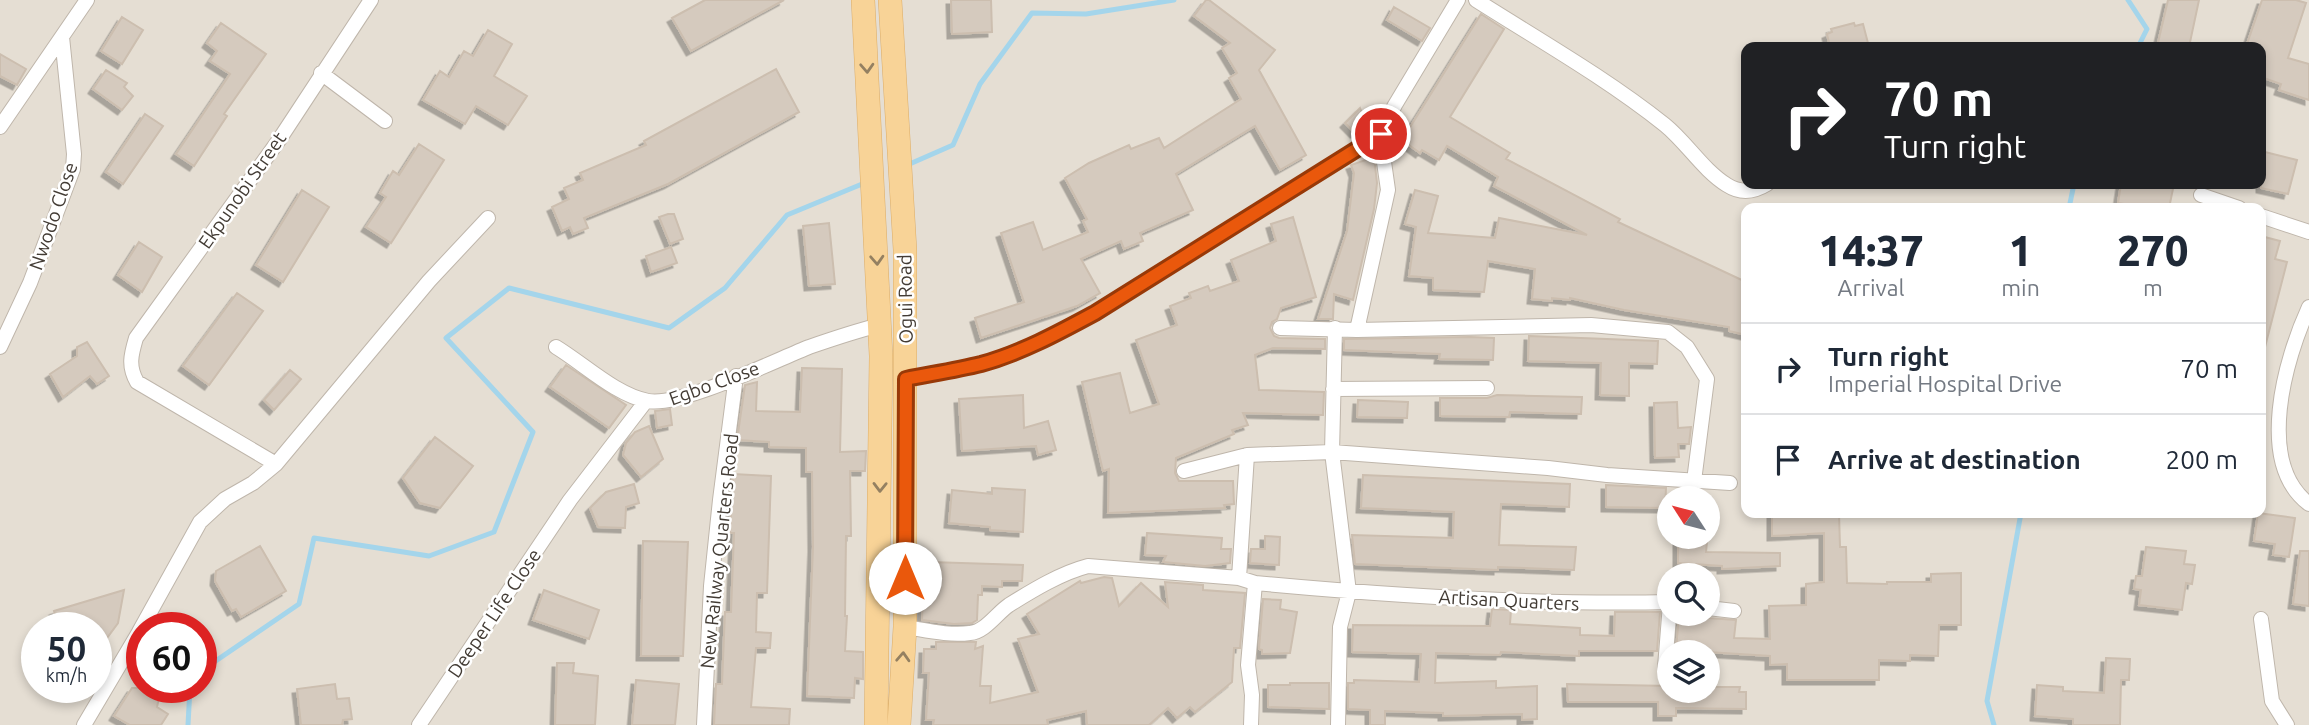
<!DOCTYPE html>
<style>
:root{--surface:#fff;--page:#f6f6f7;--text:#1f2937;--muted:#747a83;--line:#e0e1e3}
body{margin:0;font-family:Ubuntu,sans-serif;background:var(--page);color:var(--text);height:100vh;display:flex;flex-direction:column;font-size:26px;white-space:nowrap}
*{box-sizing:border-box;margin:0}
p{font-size:23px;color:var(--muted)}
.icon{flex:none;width:38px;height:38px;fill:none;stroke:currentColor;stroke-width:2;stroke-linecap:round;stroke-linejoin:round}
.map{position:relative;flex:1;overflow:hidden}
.panel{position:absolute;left:1741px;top:203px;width:525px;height:315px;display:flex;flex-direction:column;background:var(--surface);border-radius:14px;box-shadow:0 4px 10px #0003}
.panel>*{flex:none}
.top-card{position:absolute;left:1741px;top:42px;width:525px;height:147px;border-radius:14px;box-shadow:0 4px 10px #0003;background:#202124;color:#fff;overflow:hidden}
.needle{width:46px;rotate:306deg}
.tools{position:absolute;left:1657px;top:486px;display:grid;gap:14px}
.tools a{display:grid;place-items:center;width:63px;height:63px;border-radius:50%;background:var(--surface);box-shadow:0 4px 10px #0003;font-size:35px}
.speed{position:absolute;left:21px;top:612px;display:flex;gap:14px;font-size:35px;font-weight:700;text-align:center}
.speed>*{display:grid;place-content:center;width:91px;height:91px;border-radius:50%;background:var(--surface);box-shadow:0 4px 10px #0003;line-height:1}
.speed small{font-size:18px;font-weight:400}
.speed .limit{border:10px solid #d22;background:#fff;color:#111}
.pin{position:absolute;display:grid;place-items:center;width:60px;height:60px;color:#fff;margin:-30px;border:4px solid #fff;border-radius:50%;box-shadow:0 2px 7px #0007}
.me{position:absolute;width:77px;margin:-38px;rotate:0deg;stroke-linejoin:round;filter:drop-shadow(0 0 5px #0008)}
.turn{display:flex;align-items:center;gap:24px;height:147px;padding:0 28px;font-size:32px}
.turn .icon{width:91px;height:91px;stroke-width:2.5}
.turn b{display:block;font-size:49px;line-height:60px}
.eta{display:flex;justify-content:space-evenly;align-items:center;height:119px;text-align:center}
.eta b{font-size:42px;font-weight:800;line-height:49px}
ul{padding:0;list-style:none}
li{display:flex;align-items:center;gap:21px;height:91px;padding:0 28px;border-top:2px solid var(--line)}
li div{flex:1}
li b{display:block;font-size:26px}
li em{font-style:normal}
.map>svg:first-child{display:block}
.residential{fill:#e5ded3;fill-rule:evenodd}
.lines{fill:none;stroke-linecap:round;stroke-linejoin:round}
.stream{stroke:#a4d5eb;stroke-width:5}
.building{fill:#d5cabe;stroke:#ccbeaf;stroke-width:2;filter:url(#shadow)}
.street-casing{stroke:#bfb6ab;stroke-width:16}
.primary-casing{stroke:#dcad68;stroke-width:24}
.street{stroke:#fff;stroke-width:14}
.primary{stroke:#f8d397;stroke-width:23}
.oneway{stroke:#948061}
.route-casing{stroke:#983908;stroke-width:18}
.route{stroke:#ea580c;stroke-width:12}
.labels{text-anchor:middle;stroke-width:5;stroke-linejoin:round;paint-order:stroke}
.street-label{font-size:19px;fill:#433c35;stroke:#fff}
</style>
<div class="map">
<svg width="2309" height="725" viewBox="0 0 2309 725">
<defs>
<filter id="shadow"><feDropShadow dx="-4.5" dy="4.5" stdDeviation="0" flood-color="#0004"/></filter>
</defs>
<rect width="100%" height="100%" fill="#f1ece5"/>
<path class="residential" d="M0 0H2309V725H0ZM1746 47H2261V184H1746ZM1746 208H2261V513H1746ZM1670 499H1708V537H1670ZM1670 576H1708V614H1670ZM37 628H96V688H37ZM142 628H201V688H142ZM1670 653H1708V691H1670Z"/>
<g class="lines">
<path class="stream" d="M2128 0 2147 29 2138 47
M905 166 953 145 980 84 1032 13 1086 14 1174 0
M2069 208 2074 184
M201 671 299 604 314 538 429 556 494 532 533 432 446 338 509 288 669 328 725 288 787 215 867 182
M188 725 190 688
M1994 725 1987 701 2021 513"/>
</g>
<path class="building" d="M705 0H784L691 51 672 18Z
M951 0H991L992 32 952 34Z
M1206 0H1209L1275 50 1259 70 1306 155 1280 170 1255 126 1176 174 1193 210 1140 233 1143 241 1124 249 1121 241 1081 259 1100 293 1077 306 981 338 975 318 1024 302 1001 233 1033 222 1043 250 1088 232 1083 221 1087 219 1065 178 1089 163 1129 145 1131 149 1159 138 1164 148 1241 99 1229 78 1237 73 1222 48 1230 43 1194 16Z
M2168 0H2199L2189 47H2157Z
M2262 0H2296L2306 3 2288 58 2309 64V100L2279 90 2281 84 2261 77V47H2246Z
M1394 7 1430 28 1422 41 1387 20Z
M1481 14 1504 29 1450 117 1510 153 1506 159 1620 219 1618 222 1746 282V335L1729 331V327L1624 310 1570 298V300L1552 298V301L1532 299 1535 269 1488 261 1484 292 1433 290V278L1409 276 1416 227 1405 224 1415 190 1438 196 1428 233 1495 238 1499 218 1587 235 1494 186 1498 177 1447 146 1439 160 1422 150 1420 153 1402 140Z
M122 17 143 30 122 64 101 51Z
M221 23 266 54 224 114 227 116 194 166 176 154 230 74 210 61 217 51 207 43Z
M1854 23 1855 26 1863 24 1869 47H1830L1827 34 1832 32 1831 29Z
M488 30 512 44 494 76 527 96 508 125 476 106 465 124 423 100 440 71 449 77 464 51 473 56Z
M0 54 26 69 17 85 0 76Z
M776 69 799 112 668 184 584 218 588 228 573 234 570 227 562 231 552 207 569 199 564 188 583 180 580 173 646 145 644 141Z
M106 70 127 83 124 87 133 96 122 110 93 89Z
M1360 108 1366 123 1355 133 1345 123Z
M145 114 163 126 123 184 106 172Z
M419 144 444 160 391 243 366 227 386 197 380 193 393 171 399 175Z
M2261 151 2297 160 2288 194 2261 188Z
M1374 157 1377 183 1374 209 1353 300 1334 294 1333 319H1318L1347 231 1354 173 1351 165Z
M2121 184H2174L2169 208H2146L2118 203Z
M302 190 329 207 283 282 256 265Z
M668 214H674L683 239 670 244 659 217Z
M1293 217 1316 297 1281 308 1277 319 1272 322 1270 328 1274 336 1279 338 1325 339V349L1273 348 1255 355 1259 390 1324 392 1323 415 1243 413 1248 425 1232 430 1234 434 1176 458 1175 473 1179 481H1233L1234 504 1224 505 1225 508 1108 513 1109 469 1103 471 1082 382 1120 373 1130 413 1159 404 1136 340 1177 325 1170 306 1191 298 1189 293 1208 286 1210 291 1239 281 1231 260 1276 241 1271 224Z
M829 223 835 284 809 286 803 226Z
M2261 236 2280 241 2275 259 2287 262 2265 347H2261Z
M139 242 162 257 142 292 118 275Z
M671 247 677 263 651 272 646 256Z
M237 293 263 311 209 385 183 366Z
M1529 336 1658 341 1657 364 1629 363V396L1600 395 1601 363 1528 361Z
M1470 337 1494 338 1493 360 1439 359 1440 354 1344 350V339Z
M87 342 109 376 97 384 90 376 63 397 50 374 77 356V347Z
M566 365 626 405 609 428 550 387Z
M802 368 842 369 840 452 866 451 865 471H850L851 536H846L845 616H847L845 651 863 652V679L855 678 854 698 807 696 813 547 812 472H806V448L769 447V442L737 440 745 385 757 382 756 411 800 412Z
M290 370 301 379 274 410 264 400Z
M1023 395 1024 428 1048 421 1056 450 1038 455 1036 446 962 451 959 399Z
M1497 395 1582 397 1581 414 1510 412 1509 417 1440 416V398H1487Z
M1358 400 1408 402 1407 418 1357 417Z
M1677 402 1678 428 1691 427 1689 444H1678L1679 457 1655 458 1654 403Z
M670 409 672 425 657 428 655 411Z
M649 426 663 459 641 477 623 455 626 443 635 432Z
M435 437 473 466 440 508 420 503 403 478Z
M733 474 771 476 767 593H757L756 632 771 633 770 648H756L751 707 790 709 789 725H714L716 684H722L725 612H731L734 533H730Z
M1363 475 1570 484 1569 507 1501 504 1499 545 1576 547 1574 570 1498 567V570L1355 564 1352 535 1453 538 1454 512 1361 508Z
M634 484 639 503 626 507 625 528 598 527 590 508 606 492Z
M1606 485 1666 488 1665 508 1606 507Z
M992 488 1025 490 1023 532 990 530V527L949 523 952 490 992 494Z
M1772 513H1839L1840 547H1846L1847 583 1887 584V582H1931V574L1961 573V625H1939L1938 656 1910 655V661L1879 660V680H1787V664L1770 665V656L1676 650 1679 614H1701L1707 618 1736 620 1734 638 1770 639 1769 606 1806 605V584L1824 582V533L1772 536Z
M2258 513 2295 518 2289 557 2273 555 2275 544 2254 541Z
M1147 533 1222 538 1221 549H1231L1230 563 1205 566 1163 562 1166 556 1145 555Z
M1265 536 1280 537 1279 565 1250 563 1251 549H1265Z
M1678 540 1707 542 1706 552 1780 553V566L1722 569V566L1678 563Z
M643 541 688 542 683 656H641Z
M260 546 286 591 241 617 236 609 232 611 215 581 216 571Z
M2146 547 2186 551 2184 564 2195 565 2192 584 2186 583 2182 610 2139 605 2141 590 2134 589 2136 576H2142Z
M2300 551H2309V606L2293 604Z
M930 562 1023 565 1022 581H1002V587L982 586V595H978L977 620 972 623 954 624 922 620 923 596H929Z
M1104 577 1112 578 1119 606 1141 583 1168 607 1165 582 1203 585V590L1245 593 1240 648H1234L1232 682 1195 712 1190 707 1177 718 1168 708 1149 725H1087L1086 711 1047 720 1048 725H933L934 720H926L929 673H923L924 649H936V642H976L975 649 983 646 980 686H991L990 703 1038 692 1018 639 1039 634 1027 614 1080 581 1081 583Z
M124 590 118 623 96 653V628H59L54 611Z
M544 590 599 610 589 639 533 620Z
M1263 599 1281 600 1280 609 1297 612 1290 653 1262 654V650L1259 649Z
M1492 609 1511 610 1510 624 1580 628V635L1614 636 1615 612H1660L1657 651H1579V656L1501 652 1500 655 1436 653 1435 683 1496 681V688L1537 686V719L1522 720V714L1443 716V713L1385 711V725H1370V710L1348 709V683H1354V680L1419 682 1421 654 1352 652 1353 625 1490 626Z
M2106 658 2130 659 2129 680H2121L2120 725H2073V719L2035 716 2037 685 2063 687V691L2104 693Z
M557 663H574L573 673 598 676 595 725H555Z
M636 680 679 684 675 725H632Z
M1290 683H1329V709L1268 707V685H1290Z
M335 684 337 699 349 698 352 719 343 720 342 725H301L297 689Z
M1567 684 1670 686V691H1712V687H1740L1739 692H1746V709L1676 708V716H1658V702H1568Z
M132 688H158L154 695 159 698 157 707 168 714 161 725H130L114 716Z"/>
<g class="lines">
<defs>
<path id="street" d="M1476 0C1539 40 1606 78 1665 125 1687 143 1703 170 1727 185 1741 194 1754 192 1767 184
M321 73 385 121
M0 127 87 0
M2201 195 2239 208
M2261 216 2309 232
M2309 307C2285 359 2255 463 2309 504
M1280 328 1357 330 1591 325 1668 332 1687 347 1707 379 1694 481
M1335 328 1332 452 1349 592 1340 627 1338 725
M1357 330 1388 190 1380 134 1395 105 1458 0
M0 347 30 283 73 169 74 154 62 37
M556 347C584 364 616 395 648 401 680 407 774 361 809 347 832 339 856 331 880 325
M906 379C931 374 957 370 981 364 1021 352 1058 333 1095 313L1380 134
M1333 389 1487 388
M1247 455 1332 452 1548 468 1607 475 1730 483
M276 464 137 382C128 366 131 355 136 338L279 140 371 0
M1184 471 1247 455 1239 578
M1708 608 1734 611
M2261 619 2272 701 2287 725
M905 627C925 630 949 636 970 633 985 632 997 613 1009 605 1033 590 1061 573 1088 566L1239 578 1255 583
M1665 667 1670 604
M84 725 139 632 200 522 225 499 253 483 276 464 429 281 488 218
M419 725 570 500 646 401
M704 725 711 586 720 500 736 376
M1251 725 1252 695 1248 665 1255 583C1393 596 1531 605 1670 602"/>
<path id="primary" d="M863 0 881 356 876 725
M890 0 905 250V627L899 725"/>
</defs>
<use href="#street" class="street-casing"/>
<use href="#primary" class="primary-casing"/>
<use href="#street" class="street"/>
<use href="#primary" class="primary"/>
</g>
<defs><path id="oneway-chevron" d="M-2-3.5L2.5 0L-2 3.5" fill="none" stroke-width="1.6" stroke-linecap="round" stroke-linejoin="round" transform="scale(1.75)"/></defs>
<g class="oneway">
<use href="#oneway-chevron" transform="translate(867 68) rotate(87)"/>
<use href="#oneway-chevron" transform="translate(877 260) rotate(87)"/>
<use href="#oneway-chevron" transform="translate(880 487) rotate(91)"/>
<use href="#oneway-chevron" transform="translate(903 657) rotate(-87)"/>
</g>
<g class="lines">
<defs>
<path id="route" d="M905 578 906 379C931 374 957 370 981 364 1021 353 1058 333 1095 313L1381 134"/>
</defs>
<use href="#route" class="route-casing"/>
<use href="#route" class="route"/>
</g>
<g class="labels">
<g class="street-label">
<text transform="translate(242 190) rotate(-55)" y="7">Ekpunobi Street</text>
<text transform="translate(53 216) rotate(-71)" y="7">Nwodo Close</text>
<text transform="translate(905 299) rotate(-91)" y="7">Ogui Road</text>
<text transform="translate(714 383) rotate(-20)" y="7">Egbo Close</text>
<text transform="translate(719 551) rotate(-84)" y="7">New Railway Quarters Road</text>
<text transform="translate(1509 600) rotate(3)" y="7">Artisan Quarters</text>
<text transform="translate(494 613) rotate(-56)" y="7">Deeper Life Close</text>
</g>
</g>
</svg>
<div class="tools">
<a><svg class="needle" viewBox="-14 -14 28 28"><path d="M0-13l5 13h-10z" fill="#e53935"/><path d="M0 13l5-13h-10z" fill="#747a83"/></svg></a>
<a><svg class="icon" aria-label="search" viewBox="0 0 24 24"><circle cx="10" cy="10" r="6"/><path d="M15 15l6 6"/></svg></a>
<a><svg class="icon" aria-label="layers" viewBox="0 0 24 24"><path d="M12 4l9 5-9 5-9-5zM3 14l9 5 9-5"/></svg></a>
</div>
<div class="speed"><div>50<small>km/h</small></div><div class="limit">60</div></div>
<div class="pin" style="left:1381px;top:134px;background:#d93025"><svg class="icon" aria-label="arrive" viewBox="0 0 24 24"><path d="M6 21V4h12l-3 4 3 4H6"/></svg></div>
<svg class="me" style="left:905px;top:578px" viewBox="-20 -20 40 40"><circle r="19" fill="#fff"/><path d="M0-13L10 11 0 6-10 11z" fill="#ea580c"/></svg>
<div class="top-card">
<div class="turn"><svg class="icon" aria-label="right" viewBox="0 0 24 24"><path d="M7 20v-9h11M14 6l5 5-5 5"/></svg><div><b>70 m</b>Turn right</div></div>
</div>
<section class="panel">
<div class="eta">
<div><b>14:37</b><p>Arrival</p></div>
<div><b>1</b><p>min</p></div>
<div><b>270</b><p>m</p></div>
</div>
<ul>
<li><svg class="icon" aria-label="right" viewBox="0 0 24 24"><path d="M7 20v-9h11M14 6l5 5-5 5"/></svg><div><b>Turn right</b><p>Imperial Hospital Drive</p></div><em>70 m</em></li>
<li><svg class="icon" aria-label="arrive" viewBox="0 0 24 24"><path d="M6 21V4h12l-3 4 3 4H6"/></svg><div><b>Arrive at destination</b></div><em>200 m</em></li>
</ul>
</section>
</div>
